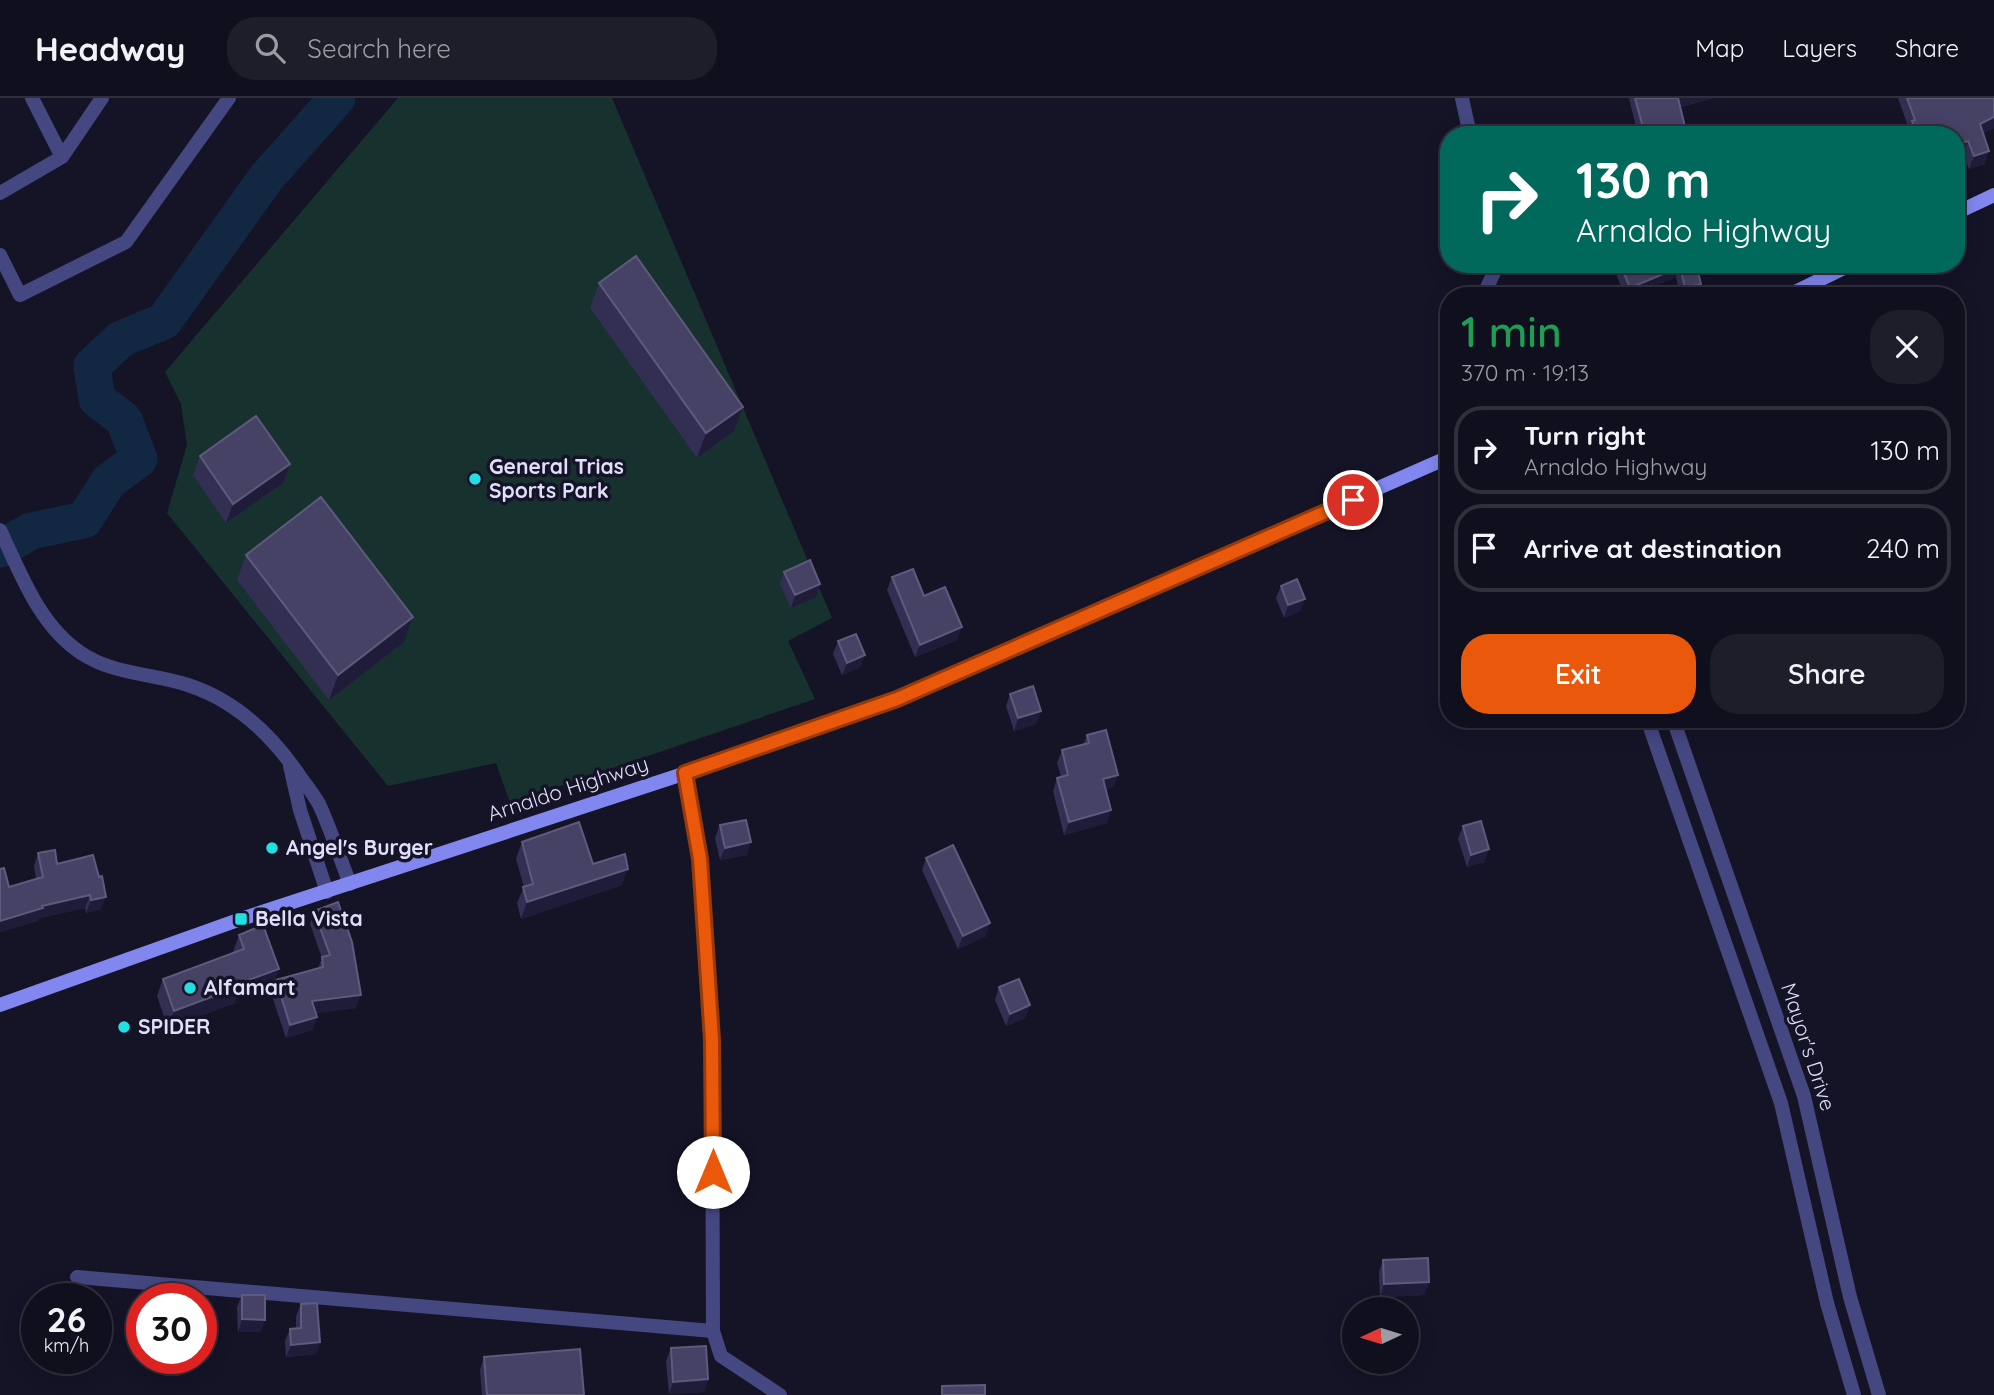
<!DOCTYPE html>
<meta charset="utf-8">
<style>
:root{--surface:#100f1d;--page:#1e1d2a;--text:#f1f3f6;--muted:#9c9ca4;--line:#302f3b;--accent:#ea580c}
body{margin:0;font-family:Quicksand,sans-serif;background:var(--page);color:var(--text);height:100vh;display:flex;flex-direction:column;font-size:26px;white-space:nowrap}
*{box-sizing:border-box;margin:0}
p{font-size:23px;color:var(--muted)}
.icon{flex:none;width:38px;height:38px;fill:none;stroke:currentColor;stroke-width:2;stroke-linecap:round;stroke-linejoin:round}
.map{position:relative;flex:1;overflow:hidden}
.details{position:absolute;left:1440px;top:189px;width:525px;height:441px;display:flex;flex-direction:column;background:var(--surface);border-radius:28px;box-shadow:0 4px 18px #0003,0 0 0 2px var(--line)}
.details>*{flex:none}
.hud{position:absolute;left:1440px;top:28px;width:525px;height:147px;border-radius:28px;box-shadow:0 4px 18px #0003,0 0 0 2px var(--line);background:#00695c;color:#fff;overflow:hidden}
.needle{width:46px;rotate:266deg}
.tools{position:absolute;left:1342px;top:1199px;display:grid;gap:14px}
.tools a{display:grid;place-items:center;width:77px;height:77px;border-radius:50%;background:var(--surface);box-shadow:0 4px 18px #0003,0 0 0 2px var(--line);font-size:35px}
.speed{position:absolute;left:21px;top:1185px;display:flex;gap:14px;font-size:35px;font-weight:700;text-align:center}
.speed>*{display:grid;place-content:center;width:91px;height:91px;border-radius:50%;background:var(--surface);box-shadow:0 4px 18px #0003,0 0 0 2px var(--line);line-height:1}
.speed small{font-size:18px;font-weight:400}
.speed .limit{border:10px solid #d22;background:#fff;color:#111}
.pin{position:absolute;display:grid;place-items:center;width:60px;height:60px;color:#fff;margin:-30px;border:4px solid #fff;border-radius:50%;box-shadow:0 2px 7px #0007}
.me{position:absolute;width:77px;margin:-38px;rotate:0deg;stroke-linejoin:round;filter:drop-shadow(0 0 5px #0008)}
.turn{display:flex;align-items:center;gap:24px;height:147px;padding:0 21px;font-size:32px}
.turn .icon{width:91px;height:91px;stroke-width:2.5}
.turn b{display:block;font-size:49px;line-height:60px}
.round{display:grid;place-items:center;flex:none;width:74px;height:74px;border-radius:28px;background:var(--page)}
.overview{display:flex;align-items:center;justify-content:space-between;height:119px;padding:0 21px}
h1{font-size:42px;font-weight:600;line-height:52px;color:#1e9e55}
.button{display:flex;gap:14px;margin-top:auto;padding:14px 21px}
.button a{flex:1;height:80px;border-radius:28px;background:var(--accent);color:#fff;font-size:28px;font-weight:600;line-height:80px;text-align:center}
.button a+a{background:var(--page);color:var(--text)}
ul{padding:0;list-style:none}
li{display:flex;align-items:center;gap:21px;height:88px;margin:0 14px 10px;padding:0 7px;border:4px solid var(--line);border-radius:28px}
li div{flex:1}
li b{display:block;font-size:26px}
li em{font-style:normal}
header{display:flex;align-items:center;gap:42px;box-sizing:border-box;height:98px;padding:0 35px;background:var(--surface);border-bottom:2px solid var(--line)}
header strong{font-size:33px}
nav{display:flex;gap:38px;margin-inline-start:auto;font-size:24px}
.search{width:490px;height:63px;background:var(--page);display:flex;align-items:center;gap:18px;box-sizing:border-box;padding:0 24px;border-radius:28px;color:var(--muted);font-size:26px}
.map>svg:first-child{display:block}
.green{fill:#17312e}
.lines{fill:none;stroke-linecap:round;stroke-linejoin:round}
.river{stroke:#122742;stroke-width:37}
.minor{stroke:#454780;stroke-width:14}
.tertiary{stroke:#454780;stroke-width:14}
.secondary{stroke:#8187ef;stroke-width:14}
.wall{fill:#332f53}
.shaded-wall{fill:#1f1c3a}
.building{fill:#454265;stroke:#5e5a7c;stroke-width:2}
.route-casing{stroke:#983908;stroke-width:18}
.route{stroke:#ea580c;stroke-width:12}
.poi-dot{fill:#23dee2;stroke:#151427;stroke-width:2.5}
.labels{text-anchor:middle;stroke-width:7;stroke-linejoin:round;paint-order:stroke}
.poi-label{font-size:21px;font-weight:bold;fill:#dfdefb;stroke:#151427;text-anchor:start}
.street-label{font-size:21px;fill:#dfdefb;stroke:#151427}
</style>
<header>
<strong>Headway</strong>
<div class="search"><svg class="icon" aria-label="search" viewBox="0 0 24 24"><circle cx="10" cy="10" r="6"/><path d="M15 15l6 6"/></svg>Search here</div>
<nav><a>Map</a><a>Layers</a><a>Share</a></nav>
</header>
<div class="map">
<svg width="1994" height="1297" viewBox="0 0 1994 1297">
<rect width="100%" height="100%" fill="#151427"/>
<path class="green" d="M398 0H612L832 520 788 543 815 601 510 705 496 665 388 688 167 415 187 347 181 306 165 274Z"/>
<g class="lines">
<path class="river" d="M0 451 31 433 84 422 109 383 139 361 124 322 97 301 92 268 121 241 164 223 266 80 337 0"/>
<path class="minor" d="M32 0 62 59
M1462 0 1470 37
M0 95 62 59 102 0
M0 157 20 197 126 144 229 0
M1483 198 1498 166
M685 675 700 761 712 942 713 1233 721 1258 780 1297
M77 1179 713 1233"/>
<path class="tertiary" d="M0 432C21 476 39 527 81 555 114 577 152 575 188 587 237 603 273 638 301 680 307 688 314 697 319 706 331 732 340 760 350 786
M1647 621 1781 1005 1827 1205 1854 1297
M1673 621 1804 998 1850 1199 1879 1297
M290 668 300 712 327 794"/>
<path class="secondary" d="M1956 115 1994 97
M1787 198 1852 166
M0 907 241 821 744 656 897 601 1449 359"/>
</g>
<path class="wall" d="M1629 0H1714L1680 9 1687 37H1638Z
M1898 0H1994V30L1983 35 1985 66 1969 71 1956 37H1908L1909 31Z
M1612 166H1706L1704 170 1698 172 1697 196 1690 198H1680L1676 179 1632 198H1625Z
M599 185 743 309 734 333 697 360 590 210Z
M200 358 290 366 283 385 226 425 193 377Z
M246 457 404 544 329 602 237 482Z
M784 474 816 499 791 510 780 486Z
M892 479 924 498 957 542 915 559 887 492Z
M1281 488 1300 513 1284 520 1276 500Z
M838 543 865 557 860 569 842 577 833 556Z
M1010 596 1036 626 1014 633 1006 608Z
M1087 637 1118 677 1113 689 1106 691 1107 725 1064 737 1053 693 1057 680 1061 679 1057 665 1062 652 1083 647Z
M720 727 747 757 720 762 715 740Z
M1463 728 1489 751 1484 764 1467 769 1458 741Z
M522 744 593 766 622 787 521 821 517 805 524 789 516 761Z
M38 755 57 766 93 757 101 811 86 815 85 810 39 820 38 823 0 834V771L9 789 36 781 34 768Z
M926 760 986 838 958 851 922 772Z
M314 813 356 910 316 915 317 919 312 932 286 940 271 895 276 882 318 870 322 860 310 826Z
M239 837 273 887 236 901 235 905 168 930 157 898 163 881 233 855V854Z
M999 889 1025 920 1006 928 995 902Z
M1383 1162 1429 1184 1424 1197 1380 1199 1379 1174Z
M242 1197 265 1222 260 1234H238L237 1209Z
M301 1206 320 1244 316 1256 286 1259 285 1243 290 1231 296 1230V1218Z
M671 1250 708 1281 704 1294 669 1296 666 1263Z
M484 1259 584 1297H482L480 1272Z"/>
<path class="shaded-wall" d="M1678 0H1714L1674 10Z
M1994 19V30L1975 38 1980 26Z
M1968 43 1964 56 1956 58V47Z
M1989 53 1985 66 1969 71 1974 58Z
M1695 166H1706L1704 170 1692 174Z
M1680 169 1676 179 1632 198H1627L1630 190Z
M1701 186 1697 196 1690 198H1682L1685 190Z
M743 309 734 333 697 360 706 335Z
M290 366 283 385 226 425 233 406Z
M820 486 816 499 791 510 795 497Z
M1305 501 1300 513 1284 520 1288 507Z
M413 519 404 544 329 602 338 577Z
M962 529 957 542 915 559 920 547Z
M865 557 860 569 842 577 847 565Z
M1041 613 1036 626 1014 633 1018 620Z
M1118 677 1113 689 1099 693 1103 681Z
M1111 712 1107 725 1064 737 1069 724Z
M751 744 747 757 720 762 725 750Z
M1489 751 1484 764 1467 769 1471 757Z
M628 771 622 787 521 821 527 804Z
M90 797 85 810 39 820 38 823 0 834V823L42 808Z
M106 799 101 811 86 815 91 802Z
M990 825 986 838 958 851 963 838Z
M279 871 273 887 236 901 235 905 168 930 174 913 240 885Z
M361 897 356 910 307 916 312 903Z
M1030 907 1025 920 1006 928 1010 916Z
M317 919 312 932 286 940 290 927Z
M1429 1184 1424 1197 1380 1199 1384 1186Z
M242 1221 265 1222 260 1234H238Z
M320 1244 316 1256 286 1259 291 1247Z
M708 1281 704 1294 669 1296 673 1284Z"/>
<path class="building" d="M1635 0H1678L1687 37H1645Z
M1907 0H1994V19L1980 26 1989 53 1974 58 1968 43 1956 47V37H1917L1912 23 1915 22Z
M1529 30 1530 37H1507L1506 35Z
M636 158 743 309 706 335 599 185Z
M1620 166H1696L1701 186 1685 190 1680 169 1630 190Z
M256 318 290 366 233 406 200 358Z
M321 399 413 519 338 577 246 457Z
M810 462 820 486 795 497 784 474Z
M913 471 924 498 945 489 962 529 920 547 892 479Z
M1297 481 1305 501 1288 507 1281 488Z
M856 536 865 557 847 565 838 543Z
M1033 588 1041 613 1018 620 1010 596Z
M1106 632 1118 677 1103 681 1111 712 1069 724 1057 680 1068 677 1062 652 1089 645 1087 637Z
M746 722 751 744 725 750 720 727Z
M1481 723 1489 751 1471 757 1463 728Z
M579 724 593 766 625 756 628 771 527 804 523 789 533 786 522 744Z
M953 747 990 825 963 838 926 760Z
M55 752 57 766 93 757 99 779 102 778 106 799 91 802 90 797 42 808 43 810 0 823V771L4 770 9 789 43 779 38 755Z
M338 804 352 844 361 897 312 903 317 919 290 927 276 882 323 869 322 859 330 857 314 813Z
M263 827 279 871 240 885 241 888 174 913 163 881 244 851 239 837Z
M1019 881 1030 907 1010 916 999 889Z
M1428 1160 1429 1184 1384 1186 1383 1162Z
M242 1197H265V1222L242 1221Z
M317 1205 320 1244 291 1247 290 1231 301 1230V1206Z
M706 1248 708 1281 673 1284 671 1250Z
M580 1251 584 1297H487L484 1259Z
M985 1287V1297H942V1288Z"/>
<g class="lines">
<defs>
<path id="route" d="M713 1074 712 942 700 761 685 675 897 601 1353 402"/>
</defs>
<use href="#route" class="route-casing"/>
<use href="#route" class="route"/>
</g>
<g class="poi-dot">
<circle cx="475" cy="381" r="7"/>
<circle cx="272" cy="750" r="7"/>
<rect x="234" y="814" width="14" height="14" rx="3.5"/>
<circle cx="190" cy="890" r="7"/>
<circle cx="124" cy="929" r="7"/>
</g>
<g class="labels">
<g class="poi-label">
<text x="489" y="376">General Trias<tspan x="489" dy="24">Sports Park</tspan></text>
<text x="286" y="757">Angel's Burger</text>
<text x="255" y="828">Bella Vista</text>
<text x="204" y="897">Alfamart</text>
<text x="138" y="936">SPIDER</text>
</g>
<g class="street-label">
<text transform="translate(568 691) rotate(-18)" y="7">Arnaldo Highway</text>
<text transform="translate(1808 949) rotate(72)" y="7">Mayor's Drive</text>
</g>
</g>
</svg>
<div class="tools">
<a><svg class="needle" viewBox="-14 -14 28 28"><path d="M0-13l5 13h-10z" fill="#e53935"/><path d="M0 13l5-13h-10z" fill="#9c9ca4"/></svg></a>
</div>
<div class="speed"><div>26<small>km/h</small></div><div class="limit">30</div></div>
<div class="pin" style="left:1353px;top:402px;background:#d93025"><svg class="icon" aria-label="arrive" viewBox="0 0 24 24"><path d="M6 21V4h12l-3 4 3 4H6"/></svg></div>
<svg class="me" style="left:713px;top:1074px" viewBox="-20 -20 40 40"><circle r="19" fill="#fff"/><path d="M0-13L10 11 0 6-10 11z" fill="#ea580c"/></svg>
<div class="hud">
<div class="turn"><svg class="icon" aria-label="right" viewBox="0 0 24 24"><path d="M7 20v-9h11M14 6l5 5-5 5"/></svg><div><b>130 m</b>Arnaldo Highway</div></div>
</div>
<section class="details">
<div class="overview"><div><h1>1 min</h1><p>370 m · 19:13</p></div><a class="round"><svg class="icon" aria-label="close" viewBox="0 0 24 24"><path d="M6 6l12 12M18 6L6 18"/></svg></a></div>
<ul>
<li><svg class="icon" aria-label="right" viewBox="0 0 24 24"><path d="M7 20v-9h11M14 6l5 5-5 5"/></svg><div><b>Turn right</b><p>Arnaldo Highway</p></div><em>130 m</em></li>
<li><svg class="icon" aria-label="arrive" viewBox="0 0 24 24"><path d="M6 21V4h12l-3 4 3 4H6"/></svg><div><b>Arrive at destination</b></div><em>240 m</em></li>
</ul>
<div class="button"><a>Exit</a><a>Share</a></div>
</section>
</div>
